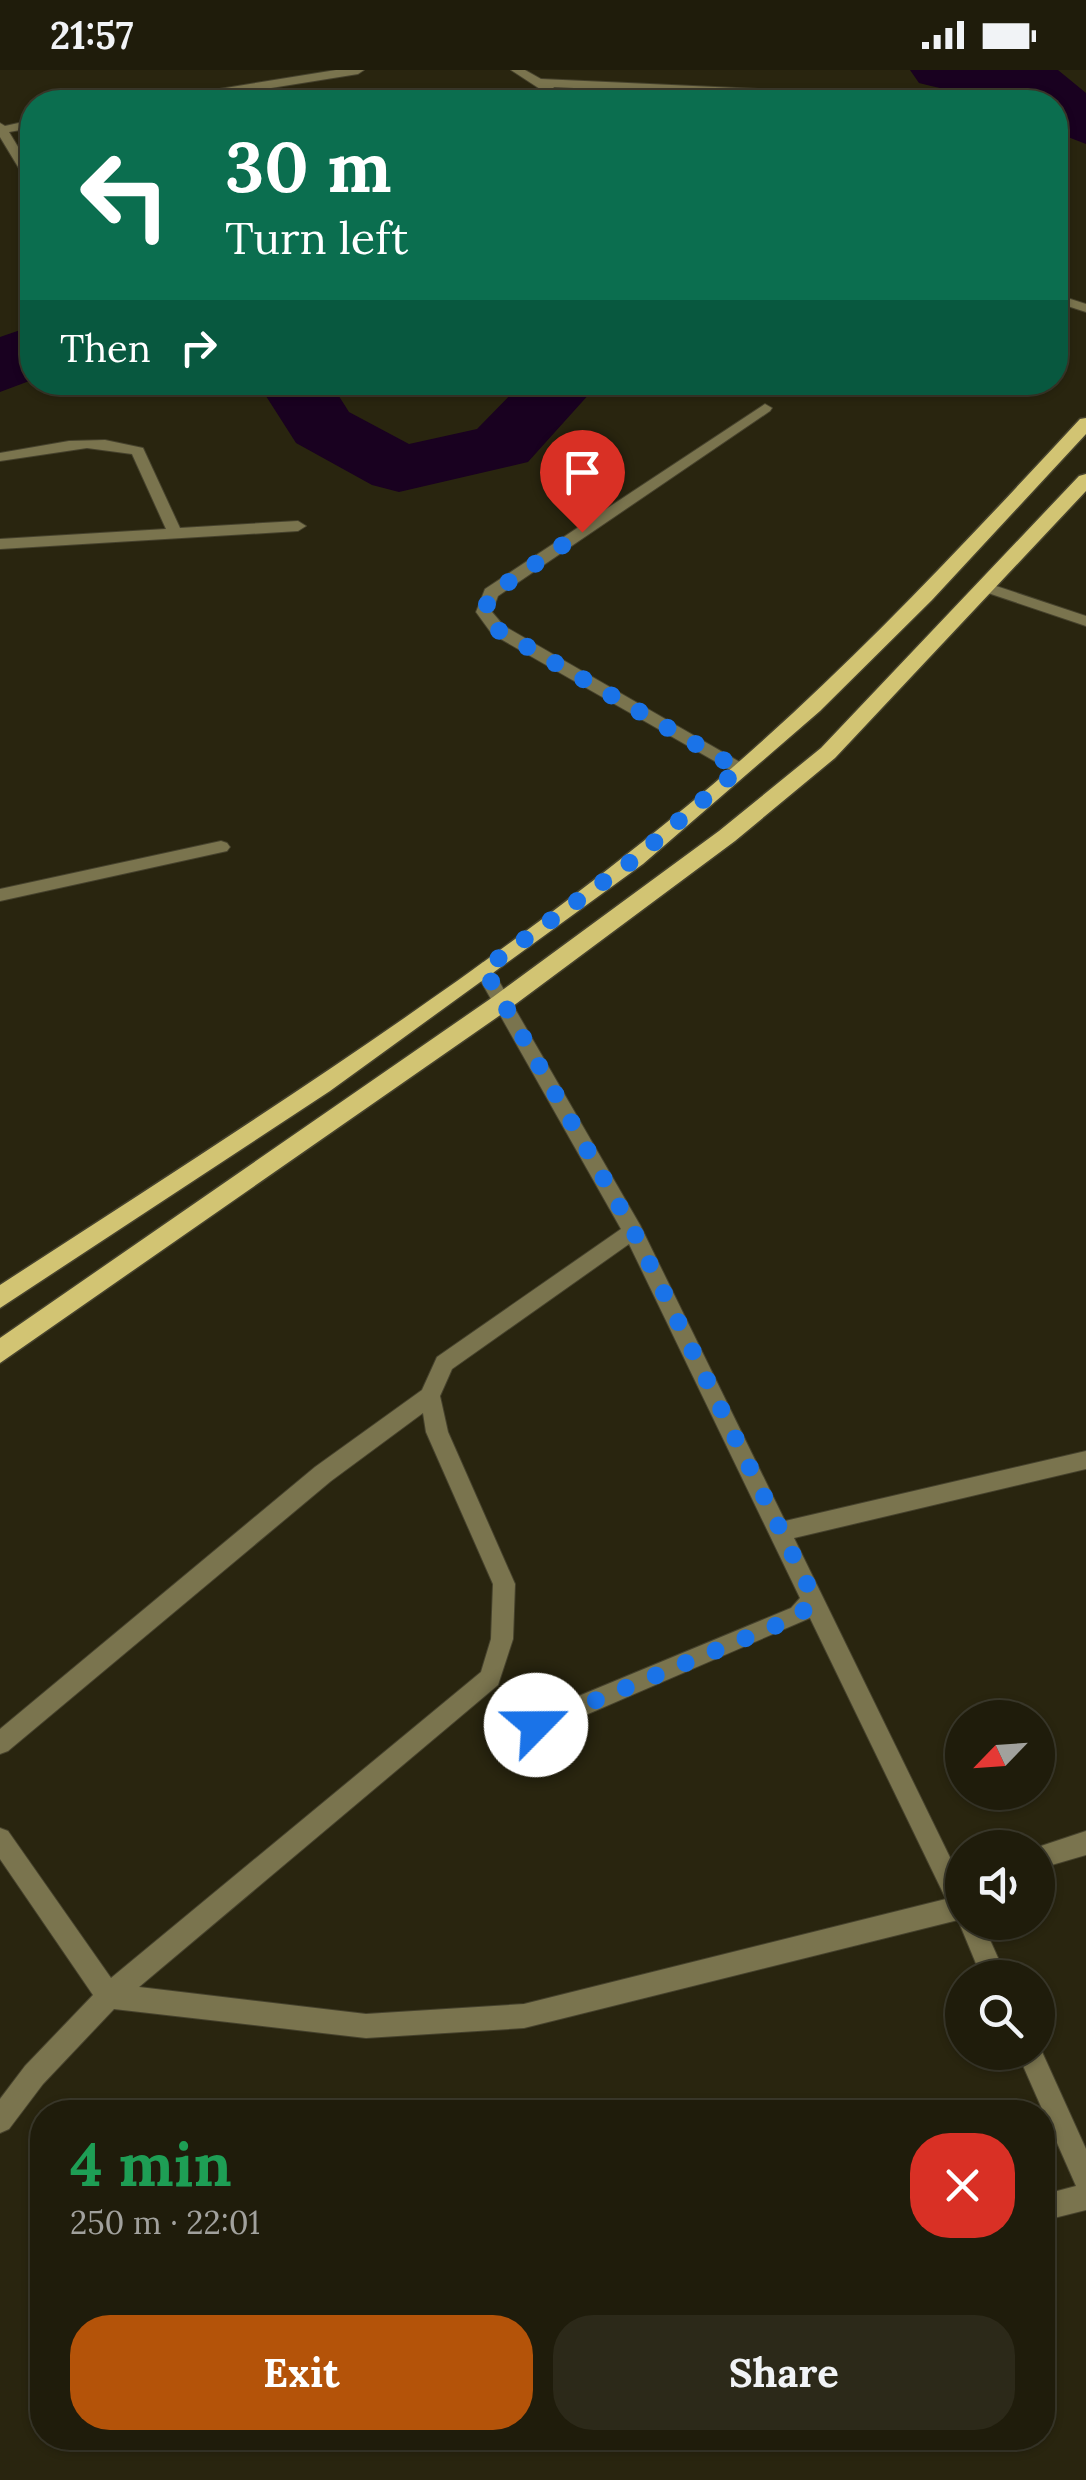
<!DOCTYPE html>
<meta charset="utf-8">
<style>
:root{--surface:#1f1c0b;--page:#2c2919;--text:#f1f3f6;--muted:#a1a19d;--line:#3c3a2c;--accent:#b45309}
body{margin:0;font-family:Lora,serif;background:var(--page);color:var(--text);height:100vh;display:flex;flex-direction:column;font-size:38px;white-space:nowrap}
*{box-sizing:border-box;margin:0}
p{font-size:32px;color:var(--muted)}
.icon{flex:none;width:55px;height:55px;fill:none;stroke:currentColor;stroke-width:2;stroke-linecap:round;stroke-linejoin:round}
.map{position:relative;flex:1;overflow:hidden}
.details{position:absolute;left:30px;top:2030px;width:1025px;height:350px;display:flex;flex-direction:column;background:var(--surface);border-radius:40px;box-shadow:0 2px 8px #0004,0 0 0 2px var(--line)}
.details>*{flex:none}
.hud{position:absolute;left:20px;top:20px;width:1048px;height:305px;border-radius:40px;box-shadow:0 2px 8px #0004,0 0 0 2px var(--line);background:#0b6e4f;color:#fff;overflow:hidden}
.needle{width:65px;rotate:245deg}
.tools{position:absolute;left:945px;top:1630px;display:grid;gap:20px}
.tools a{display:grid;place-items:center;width:110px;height:110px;border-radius:50%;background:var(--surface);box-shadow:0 2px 8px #0004,0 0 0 2px var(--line);font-size:50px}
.pin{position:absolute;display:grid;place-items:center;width:85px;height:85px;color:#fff;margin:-102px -42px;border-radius:50% 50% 50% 0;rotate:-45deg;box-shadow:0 0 10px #0007}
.pin .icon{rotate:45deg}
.me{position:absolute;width:110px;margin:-55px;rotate:67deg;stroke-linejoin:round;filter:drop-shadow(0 0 8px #0008)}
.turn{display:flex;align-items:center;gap:35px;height:210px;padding:0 40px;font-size:45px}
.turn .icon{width:130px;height:130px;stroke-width:2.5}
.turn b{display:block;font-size:70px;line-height:85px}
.then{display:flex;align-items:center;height:95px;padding:0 40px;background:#0003;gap:20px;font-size:38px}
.round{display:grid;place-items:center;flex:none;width:105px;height:105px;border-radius:40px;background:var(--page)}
.headline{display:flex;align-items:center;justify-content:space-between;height:170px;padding:0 40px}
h1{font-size:60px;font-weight:800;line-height:75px;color:#1e9e55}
.cta{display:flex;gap:20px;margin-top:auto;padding:20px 40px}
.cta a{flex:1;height:115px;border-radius:40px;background:var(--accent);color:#fff;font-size:40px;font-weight:800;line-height:115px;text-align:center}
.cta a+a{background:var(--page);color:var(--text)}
.status{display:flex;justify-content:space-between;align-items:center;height:70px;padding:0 50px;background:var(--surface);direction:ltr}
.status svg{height:28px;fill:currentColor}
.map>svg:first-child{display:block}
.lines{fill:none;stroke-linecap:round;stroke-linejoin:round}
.river{fill:#190120;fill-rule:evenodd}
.street-casing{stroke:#46422d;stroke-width:2}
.primary-casing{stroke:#46422d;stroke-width:3}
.street{fill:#7a744e;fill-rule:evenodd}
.primary{fill:#d2c473;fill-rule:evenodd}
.route{stroke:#1a73e8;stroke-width:18;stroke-dasharray:0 32.4}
</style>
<div class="status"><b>21:57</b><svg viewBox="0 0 49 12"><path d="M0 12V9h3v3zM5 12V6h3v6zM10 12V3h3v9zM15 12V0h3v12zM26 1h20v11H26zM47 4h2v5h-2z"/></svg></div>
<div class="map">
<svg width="1086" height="2410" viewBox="0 0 1086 2410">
<rect width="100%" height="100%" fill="#29250f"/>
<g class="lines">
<path class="river" d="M910 0H1058L1086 23V74L1055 62V32C1011 32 963 24 919 13Z
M32 256V310L0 322V267Z
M257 312H330L349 342 409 374 477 359 523 312H600L528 392 399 422 372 415 296 373Z"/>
<defs>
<path id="street" d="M336 0H364L358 4 183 32H158L164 28Z
M511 0H525L541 9 826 22 832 26 826 30 553 17 574 32H560Z
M32 50V58L9 62 32 100V114L26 110 0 67V53L5 56Z
M1055 224 1086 234V242L1055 232Z
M765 334 772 338 770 341 498 526 492 542 504 556 745 695 747 699 739 705 492 564 476 542 485 519Z
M105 370 143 378 180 458 298 451 306 456 298 461 0 479V469L166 459 132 384 87 378 0 391V383L69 371Z
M987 513 1086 546V556L982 521V515Z
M221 771 227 773 230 777 227 781 0 831V819Z
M483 892 489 894 640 1155 785 1451 1086 1381V1399L794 1468 962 1812V1852H982L1007 1908H982L958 1850 524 1958 366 1968 114 1939 43 2014 9 2059 0 2063V2029L25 1996 93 1925 0 1789V1758L8 1761 111 1908 481 1602 491 1569 493 1514 426 1362 423 1343 331 1411 8 1681 0 1684V1659L315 1397 422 1320 437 1287 621 1159 474 899ZM629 1174 800 1528 791 1538 528 1647 525 1655 528 1663 536 1666 544 1663 810 1548 946 1829 524 1934 366 1944 139 1917 498 1615 513 1569 515 1514 448 1362 440 1326 452 1299Z
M1086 1761V1785L1038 1799 1035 1778Z
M1038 1973 1086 2079V2140L1042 2151V2125L1076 2116 1017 1982H1038Z"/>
<path id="primary" d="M1086 348V364L932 530 820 641 643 794 330 1021 0 1238V1215C234 1063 472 913 687 736 829 619 955 484 1080 349Z
M1086 404V421L835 688 735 771 509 939 0 1293V1268L493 927 719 761 821 678 1079 406Z"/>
</defs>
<use href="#street" class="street-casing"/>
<use href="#primary" class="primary-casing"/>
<use href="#street" class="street"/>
<use href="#primary" class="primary"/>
</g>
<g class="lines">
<path class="route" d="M536 1655 799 1546 814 1528 633 1160 484 899 636 788 739 699 498 560 484 542 491 524 582 462"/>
</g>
</svg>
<div class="tools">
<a><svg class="needle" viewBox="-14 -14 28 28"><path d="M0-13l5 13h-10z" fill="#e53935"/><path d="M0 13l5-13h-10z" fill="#a1a19d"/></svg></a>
<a><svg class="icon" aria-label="sound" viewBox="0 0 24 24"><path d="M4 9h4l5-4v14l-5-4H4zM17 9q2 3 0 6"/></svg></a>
<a><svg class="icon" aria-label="search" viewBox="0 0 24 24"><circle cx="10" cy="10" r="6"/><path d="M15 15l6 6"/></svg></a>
</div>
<div class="pin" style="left:582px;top:462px;background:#d93025"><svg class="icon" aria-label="arrive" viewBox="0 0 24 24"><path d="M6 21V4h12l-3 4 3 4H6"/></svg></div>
<svg class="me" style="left:536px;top:1655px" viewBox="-20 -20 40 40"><circle r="19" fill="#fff"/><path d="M0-13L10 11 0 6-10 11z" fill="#1a73e8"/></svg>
<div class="hud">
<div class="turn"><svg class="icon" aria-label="left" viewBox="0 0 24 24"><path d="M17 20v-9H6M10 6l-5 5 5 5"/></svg><div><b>30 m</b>Turn left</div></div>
<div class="then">Then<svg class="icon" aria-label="right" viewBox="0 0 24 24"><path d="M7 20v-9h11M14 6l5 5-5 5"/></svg></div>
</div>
<section class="details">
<div class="headline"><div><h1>4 min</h1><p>250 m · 22:01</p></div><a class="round" style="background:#d93025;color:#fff"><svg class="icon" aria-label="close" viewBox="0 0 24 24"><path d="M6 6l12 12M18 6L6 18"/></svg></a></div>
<div class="cta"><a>Exit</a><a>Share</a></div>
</section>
</div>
